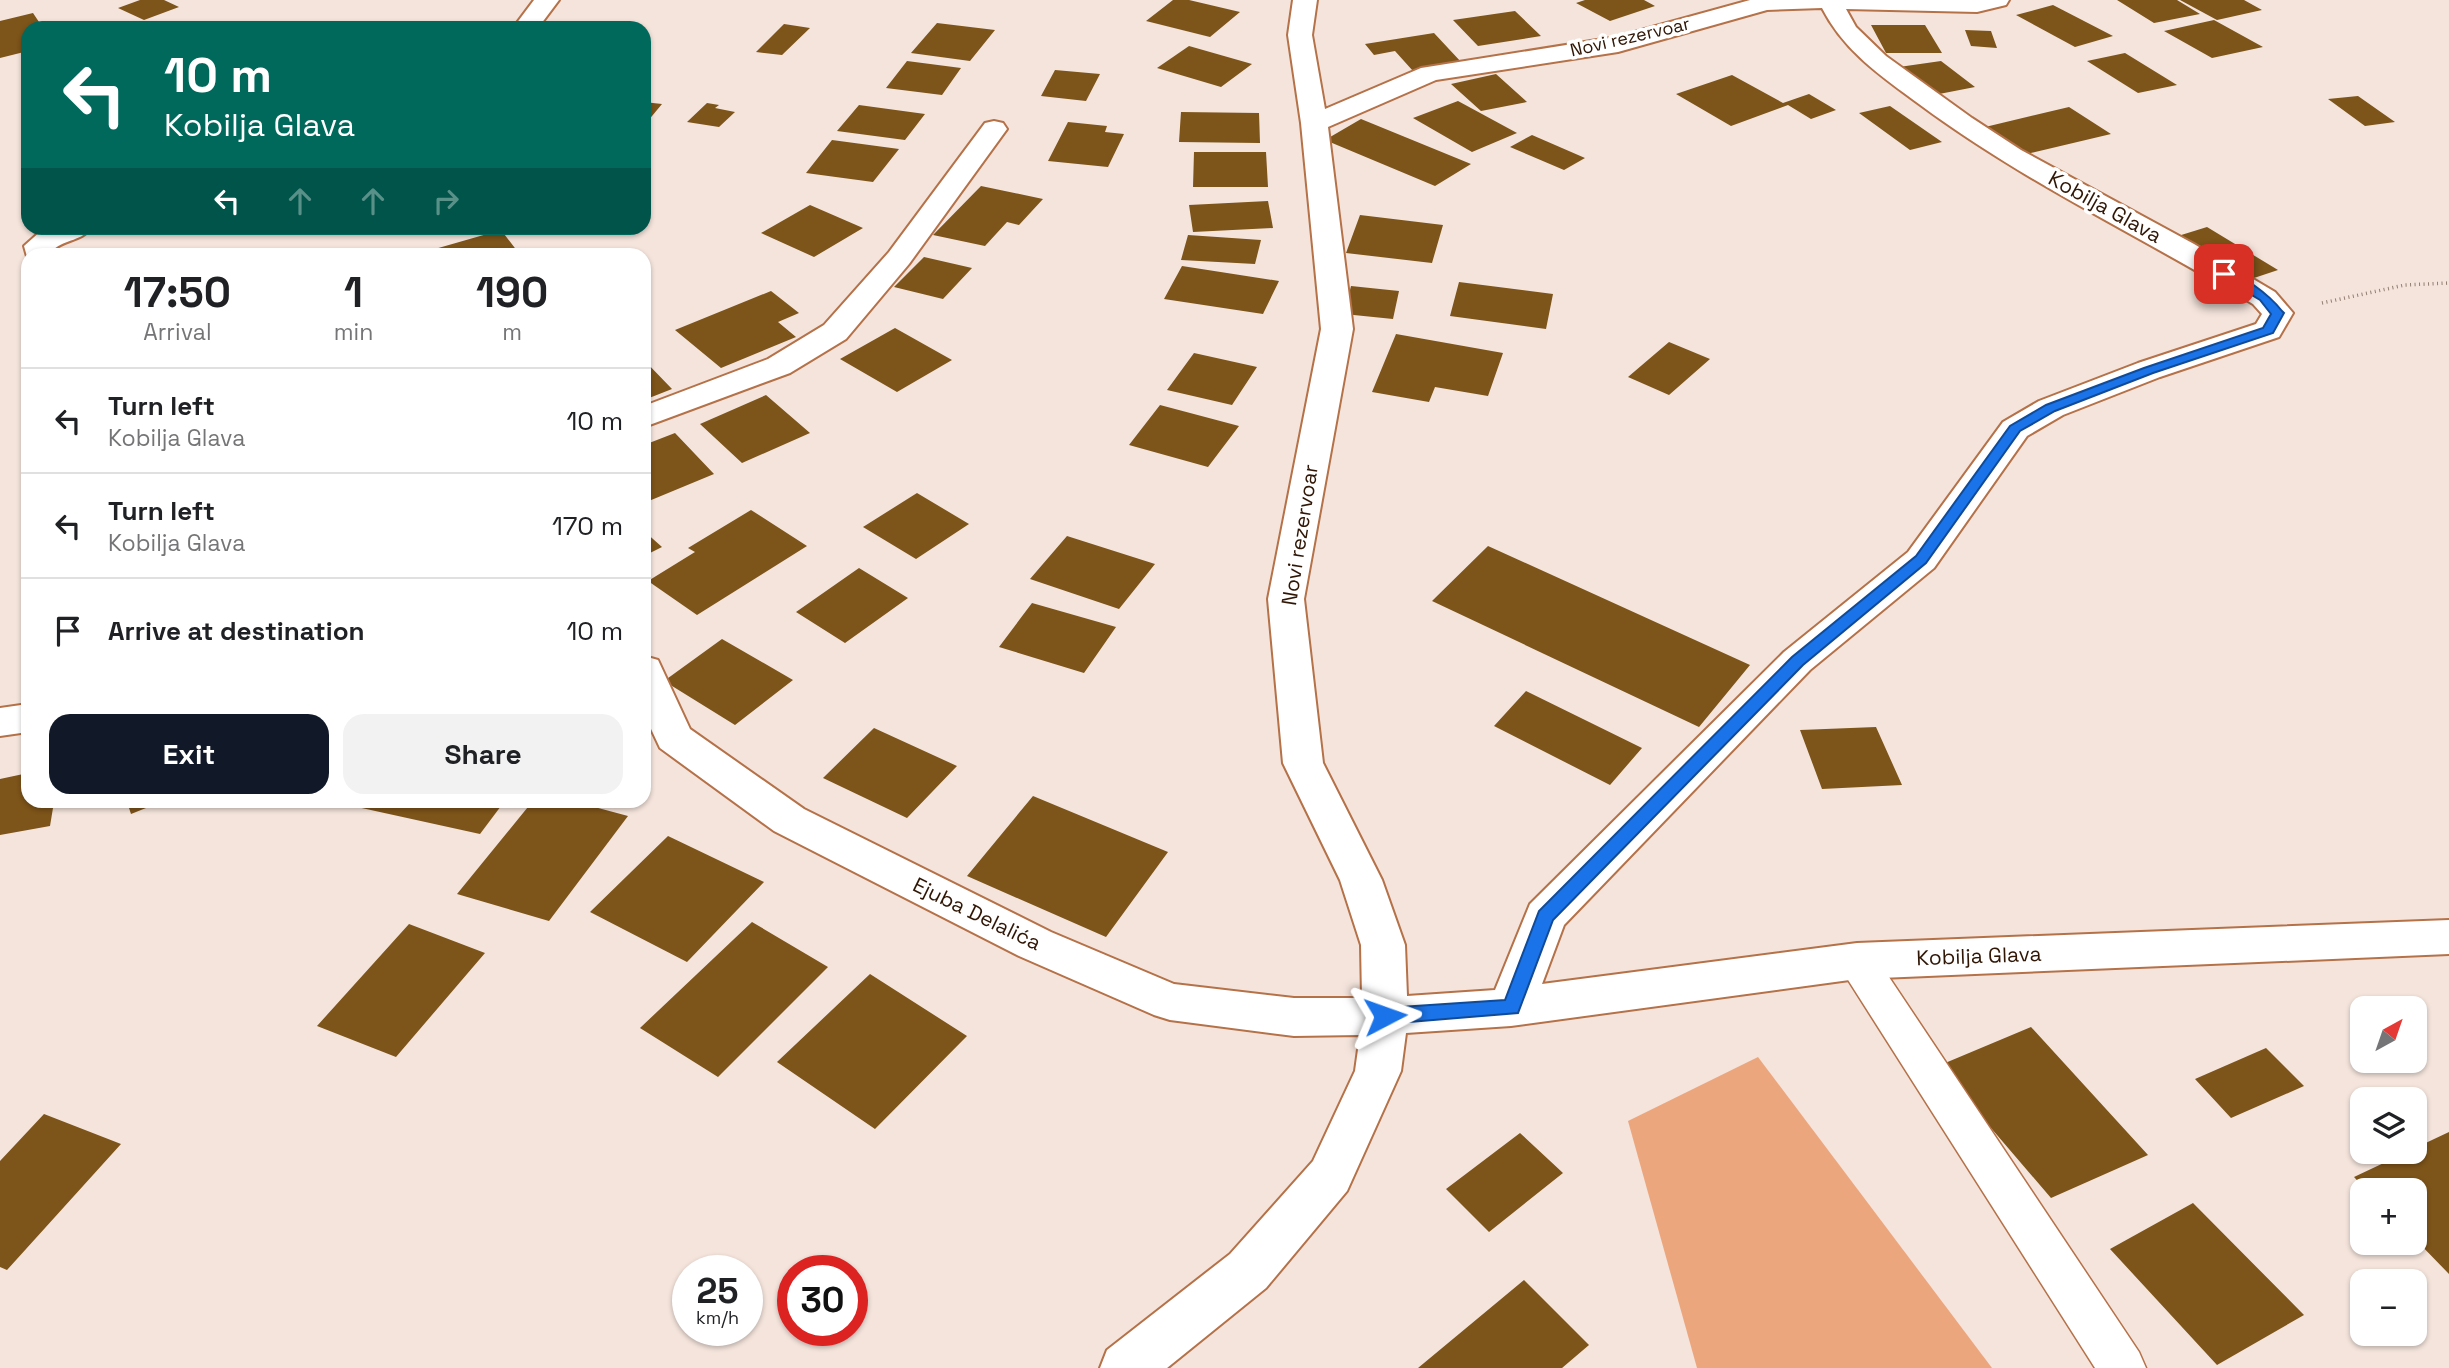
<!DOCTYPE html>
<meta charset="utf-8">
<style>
:root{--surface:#fff;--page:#f2f2f2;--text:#202124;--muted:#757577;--line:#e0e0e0;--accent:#111827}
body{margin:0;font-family:"Space Grotesk",sans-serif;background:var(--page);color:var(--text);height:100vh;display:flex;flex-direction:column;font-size:26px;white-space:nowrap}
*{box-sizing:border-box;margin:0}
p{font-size:23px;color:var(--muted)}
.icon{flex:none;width:38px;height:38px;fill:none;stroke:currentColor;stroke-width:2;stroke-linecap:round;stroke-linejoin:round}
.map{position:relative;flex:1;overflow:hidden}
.sheet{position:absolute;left:21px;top:248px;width:630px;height:560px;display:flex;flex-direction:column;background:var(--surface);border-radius:21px;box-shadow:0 2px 5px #0004}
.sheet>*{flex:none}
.guide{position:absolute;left:21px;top:21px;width:630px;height:214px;border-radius:21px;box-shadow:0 2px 5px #0004;background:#00695c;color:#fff;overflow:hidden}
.needle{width:46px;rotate:40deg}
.tools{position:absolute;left:2350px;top:996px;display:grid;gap:14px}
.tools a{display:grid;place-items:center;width:77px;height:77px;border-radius:14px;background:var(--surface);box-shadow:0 2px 5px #0004;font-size:35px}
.speed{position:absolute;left:672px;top:1255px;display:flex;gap:14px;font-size:35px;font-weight:700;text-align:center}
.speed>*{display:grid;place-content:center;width:91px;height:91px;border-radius:50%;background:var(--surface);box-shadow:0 2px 5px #0004;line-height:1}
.speed small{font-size:18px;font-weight:400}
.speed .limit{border:10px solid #d22;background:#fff;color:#111}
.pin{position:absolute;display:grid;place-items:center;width:60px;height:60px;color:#fff;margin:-30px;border-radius:14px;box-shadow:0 4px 10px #0006}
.me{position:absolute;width:77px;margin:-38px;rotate:86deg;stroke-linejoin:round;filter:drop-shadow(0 0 5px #0008)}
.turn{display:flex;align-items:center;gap:24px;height:147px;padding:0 28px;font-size:32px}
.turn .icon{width:91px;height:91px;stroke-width:2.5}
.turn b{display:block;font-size:49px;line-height:60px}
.lanes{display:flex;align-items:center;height:66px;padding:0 28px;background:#0003;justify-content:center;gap:35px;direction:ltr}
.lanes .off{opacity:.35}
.eta{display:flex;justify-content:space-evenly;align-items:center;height:119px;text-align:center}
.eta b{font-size:42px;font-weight:600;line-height:49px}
.button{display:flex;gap:14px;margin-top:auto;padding:14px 28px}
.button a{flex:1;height:80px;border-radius:21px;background:var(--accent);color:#fff;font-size:28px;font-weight:600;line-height:80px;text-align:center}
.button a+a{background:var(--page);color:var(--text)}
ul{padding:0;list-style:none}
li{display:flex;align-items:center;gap:21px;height:105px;padding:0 28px;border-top:2px solid var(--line)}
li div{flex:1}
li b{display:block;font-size:26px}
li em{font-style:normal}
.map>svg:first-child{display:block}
.green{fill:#eca67d}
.building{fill:#7d5419}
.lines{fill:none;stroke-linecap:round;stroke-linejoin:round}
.service-casing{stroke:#b57148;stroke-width:3}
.minor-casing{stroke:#b57148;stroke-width:4}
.path{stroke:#937e71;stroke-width:3.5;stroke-dasharray:1 3.5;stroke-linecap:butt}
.service{fill:#fff;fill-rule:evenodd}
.minor{fill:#fff;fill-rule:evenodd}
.route{fill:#1a73e8;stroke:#114b97;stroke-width:2}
.labels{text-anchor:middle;stroke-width:7;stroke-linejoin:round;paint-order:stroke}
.far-street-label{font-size:18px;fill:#301605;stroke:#fff}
.street-label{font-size:21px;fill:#301605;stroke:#fff}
</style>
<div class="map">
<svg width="2449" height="1368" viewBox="0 0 2449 1368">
<rect width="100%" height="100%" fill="#f4e4dc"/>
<path class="green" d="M1758 1057 1992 1368H1697L1628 1121Z"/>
<path class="building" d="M140 0H164L179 7 144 20 118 8Z
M1173 0H1189L1240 12 1210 37 1146 21Z
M1585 0H1644L1655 6 1610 21 1576 3Z
M2117 0H2177L2200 14 2154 23Z
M2180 0H2244L2262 10 2217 20Z
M2053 5 2113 36 2075 47 2016 15Z
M1515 11 1541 36 1478 46 1453 20Z
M33 13 43 28H28V51L0 58V21Z
M2214 20 2263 47 2212 58 2164 31Z
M937 23 995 30 970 61 911 53Z
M784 24 810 28 782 55 756 52Z
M1871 25H1925L1942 53H1886Z
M1965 30 1991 31 1997 48 1971 46Z
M1434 33 1462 63 1413 71 1395 51 1374 55 1365 44Z
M1189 46 1252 64 1221 87 1157 68Z
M2125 53 2177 85 2138 93 2087 61Z
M907 61 961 68 942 95 886 88Z
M1941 61 1975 87 1934 95 1899 67Z
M1055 70 1100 74 1086 101 1041 96Z
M1496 74 1527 102 1481 111 1451 84Z
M1732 75 1783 103 1809 94 1836 110 1811 119 1788 105 1731 126 1676 94Z
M2358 96 2395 122 2365 126 2328 99Z
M1458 101 1517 133 1472 152 1413 118Z
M644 102 662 104 647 122H644Z
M707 103 719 105 715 108 735 112 719 127 687 122Z
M859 105 925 114 905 140 837 131Z
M1890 106 1942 142 1910 150 1859 113Z
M2069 107 2111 134 2022 155 1981 128Z
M1181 112 1259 113 1260 143 1179 142Z
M1361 119 1471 164 1435 186 1325 140Z
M1068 122 1107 126 1105 132 1124 134 1108 167 1048 161Z
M1532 135 1585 158 1564 170 1510 147Z
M832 140 899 149 873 182 806 173Z
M1194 152H1266L1268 187H1193Z
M981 186 1043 199 1019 225 1007 222 985 246 933 235Z
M1268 201 1273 228 1193 232 1189 205Z
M810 205 863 228 814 257 761 233Z
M1360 215 1443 225 1432 263 1346 253Z
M2207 227 2278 270 2248 280 2178 236Z
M501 230 521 256 421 253Z
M1188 235 1261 240 1255 264 1181 260Z
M924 257 972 268 943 299 894 287Z
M1182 266 1279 281 1263 314 1164 299Z
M1459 282 1553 294 1546 329 1450 316Z
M1351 286 1399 291 1393 319 1344 314Z
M771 291 799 313 778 322 796 337 721 368 675 330Z
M895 328 952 360 897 392 840 359Z
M1396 334 1503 353 1488 396 1435 387 1429 402 1372 392Z
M1669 342 1710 359 1669 395 1628 377Z
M1194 353 1257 367 1232 405 1167 390Z
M644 360 672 389 644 400Z
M766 395 810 433 742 463 700 424Z
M1160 405 1239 426 1208 467 1129 445Z
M675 433 714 474 644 503V445Z
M917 493 969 524 916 559 863 527Z
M751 510 807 546 697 615 648 581 695 552 688 548Z
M644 531 662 547 644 556Z
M1067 536 1155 564 1119 609 1030 579Z
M1488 546 1750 665 1699 727 1432 601Z
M859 568 908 598 845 643 796 612Z
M1032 603 1116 627 1084 673 999 647Z
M722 639 793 680 735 725 664 681Z
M1526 691 1642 748 1610 785 1494 726Z
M1876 727 1902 785 1822 789 1800 730Z
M874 728 957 766 907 818 823 778Z
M28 773V802H54L50 826 0 835V779Z
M1033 796 1168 852 1106 937 967 876Z
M127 802H161L131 814Z
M351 802H504L480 834 348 805Z
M532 802H576L628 816 549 921 457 894Z
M668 836 764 882 687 962 590 912Z
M752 922 828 967 718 1077 640 1028Z
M409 924 485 953 396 1057 317 1026Z
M870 974 967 1036 875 1129 777 1062Z
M2031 1027 2148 1155 2051 1198 1938 1066Z
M2266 1048 2304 1086 2231 1118 2195 1079Z
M44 1114 121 1144 7 1270 0 1267V1161Z
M2449 1132V1274L2415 1239V1190H2366L2354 1177 2407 1152H2415V1148Z
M1520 1133 1563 1173 1489 1232 1446 1189Z
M2193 1203 2304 1315 2217 1365 2110 1249Z
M1524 1280 1589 1345 1562 1368H1418Z"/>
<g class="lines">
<defs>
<path id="service" d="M1857 945 1871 950 2139 1352 2146 1368H2095L1843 972 1837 961 1843 950Z"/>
<path id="minor" d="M534 0H559L538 28H513Z
M1293 0H1317L1312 35 1325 109 1421 68 1616 37 1750 0H2009L2006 5 1977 12 1846 9 1856 27 1886 56 1972 118 2021 150 2194 244 2275 292 2293 313 2279 337 2160 377 2063 415 2027 436 1934 568 1810 670 1564 925 1542 984 1857 943 2449 920V954L1857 979 1511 1026 1406 1033 1401 1071 1347 1191 1266 1288 1167 1368H1100L1107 1350 1230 1254 1313 1161 1355 1071 1360 1035 1294 1036 1170 1020 1154 1015 1019 956 774 831 660 748 644 714V656L658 660 690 729 804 809 1051 932 1174 984 1294 998H1362L1361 945 1340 880 1283 763 1268 599 1321 329 1301 123 1288 35ZM1822 8C1844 51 1881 76 1919 104 2024 182 2142 237 2253 304L2262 314 2256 324 2138 363 2039 401 2003 422 1908 552 1784 652 1530 904 1495 990 1407 996 1405 945 1382 880 1323 763 1304 599 1353 329 1328 127 1436 80 1618 52 1767 10Z
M994 121 1003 123 1007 129 909 264 846 339 790 373 644 427V406L768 359 824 325 889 252 985 123Z
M49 228H91C83 240 65 240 54 249L55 256H28V260L24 246 42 230Z
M28 704V732L0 736V708Z"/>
</defs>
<use href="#service" class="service-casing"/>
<use href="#minor" class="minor-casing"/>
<path class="path" d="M2322 303 2405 285 2449 283"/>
<use href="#service" class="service"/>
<use href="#minor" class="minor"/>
</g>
<path class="route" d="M2220 271C2238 269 2271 297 2282 311L2284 313 2273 333 2153 373 2055 411 2020 431 1926 563 1803 665 1553 920 1518 1013 1385 1024 1378 1021 1375 1016 1378 1010 1385 1008 1505 1000 1539 911 1792 657 1916 556 2010 426 2046 405 2144 368 2263 328 2271 314 2260 300 2220 276Z"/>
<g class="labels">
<g class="far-street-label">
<text transform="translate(1630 37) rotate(-13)" y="6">Novi rezervoar</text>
</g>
<g class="street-label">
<text transform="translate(2105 207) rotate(29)" y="7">Kobilja Glava</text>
<text transform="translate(1300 535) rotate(-81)" y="7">Novi rezervoar</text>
<text transform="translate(977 914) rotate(26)" y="7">Ejuba Delalića</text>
<text transform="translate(1979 956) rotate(-2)" y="7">Kobilja Glava</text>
</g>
</g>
</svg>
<div class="tools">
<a><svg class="needle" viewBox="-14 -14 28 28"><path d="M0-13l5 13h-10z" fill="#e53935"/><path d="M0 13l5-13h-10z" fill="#757577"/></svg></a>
<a><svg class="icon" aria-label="layers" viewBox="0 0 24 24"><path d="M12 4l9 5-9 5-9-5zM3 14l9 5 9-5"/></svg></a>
<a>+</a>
<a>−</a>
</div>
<div class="speed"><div>25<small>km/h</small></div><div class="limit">30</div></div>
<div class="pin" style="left:2224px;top:274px;background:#d93025"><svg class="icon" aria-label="arrive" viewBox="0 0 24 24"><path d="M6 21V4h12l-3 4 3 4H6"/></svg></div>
<svg class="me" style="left:1385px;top:1016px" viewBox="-20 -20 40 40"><path d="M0-17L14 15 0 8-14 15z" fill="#1a73e8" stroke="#fff" stroke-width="4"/></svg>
<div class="guide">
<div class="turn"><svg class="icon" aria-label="left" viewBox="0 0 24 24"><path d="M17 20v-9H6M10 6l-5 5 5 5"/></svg><div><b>10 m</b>Kobilja Glava</div></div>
<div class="lanes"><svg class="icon" aria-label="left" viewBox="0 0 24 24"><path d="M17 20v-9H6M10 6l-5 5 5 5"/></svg><svg class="icon off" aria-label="ahead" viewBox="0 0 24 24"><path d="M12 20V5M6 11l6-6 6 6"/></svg><svg class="icon off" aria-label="ahead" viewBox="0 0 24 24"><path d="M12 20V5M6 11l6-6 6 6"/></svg><svg class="icon off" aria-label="right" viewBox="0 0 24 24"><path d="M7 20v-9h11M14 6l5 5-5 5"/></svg></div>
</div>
<section class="sheet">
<div class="eta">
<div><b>17:50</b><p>Arrival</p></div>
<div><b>1</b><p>min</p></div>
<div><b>190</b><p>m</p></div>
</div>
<ul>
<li><svg class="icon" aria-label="left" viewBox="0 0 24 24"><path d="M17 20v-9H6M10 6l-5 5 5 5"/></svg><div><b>Turn left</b><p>Kobilja Glava</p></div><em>10 m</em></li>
<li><svg class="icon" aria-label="left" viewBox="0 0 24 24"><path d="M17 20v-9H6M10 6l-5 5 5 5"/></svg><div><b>Turn left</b><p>Kobilja Glava</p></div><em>170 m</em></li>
<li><svg class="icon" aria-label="arrive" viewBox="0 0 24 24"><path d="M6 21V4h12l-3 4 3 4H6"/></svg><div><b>Arrive at destination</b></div><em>10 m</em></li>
</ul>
<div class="button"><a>Exit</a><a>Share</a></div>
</section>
</div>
